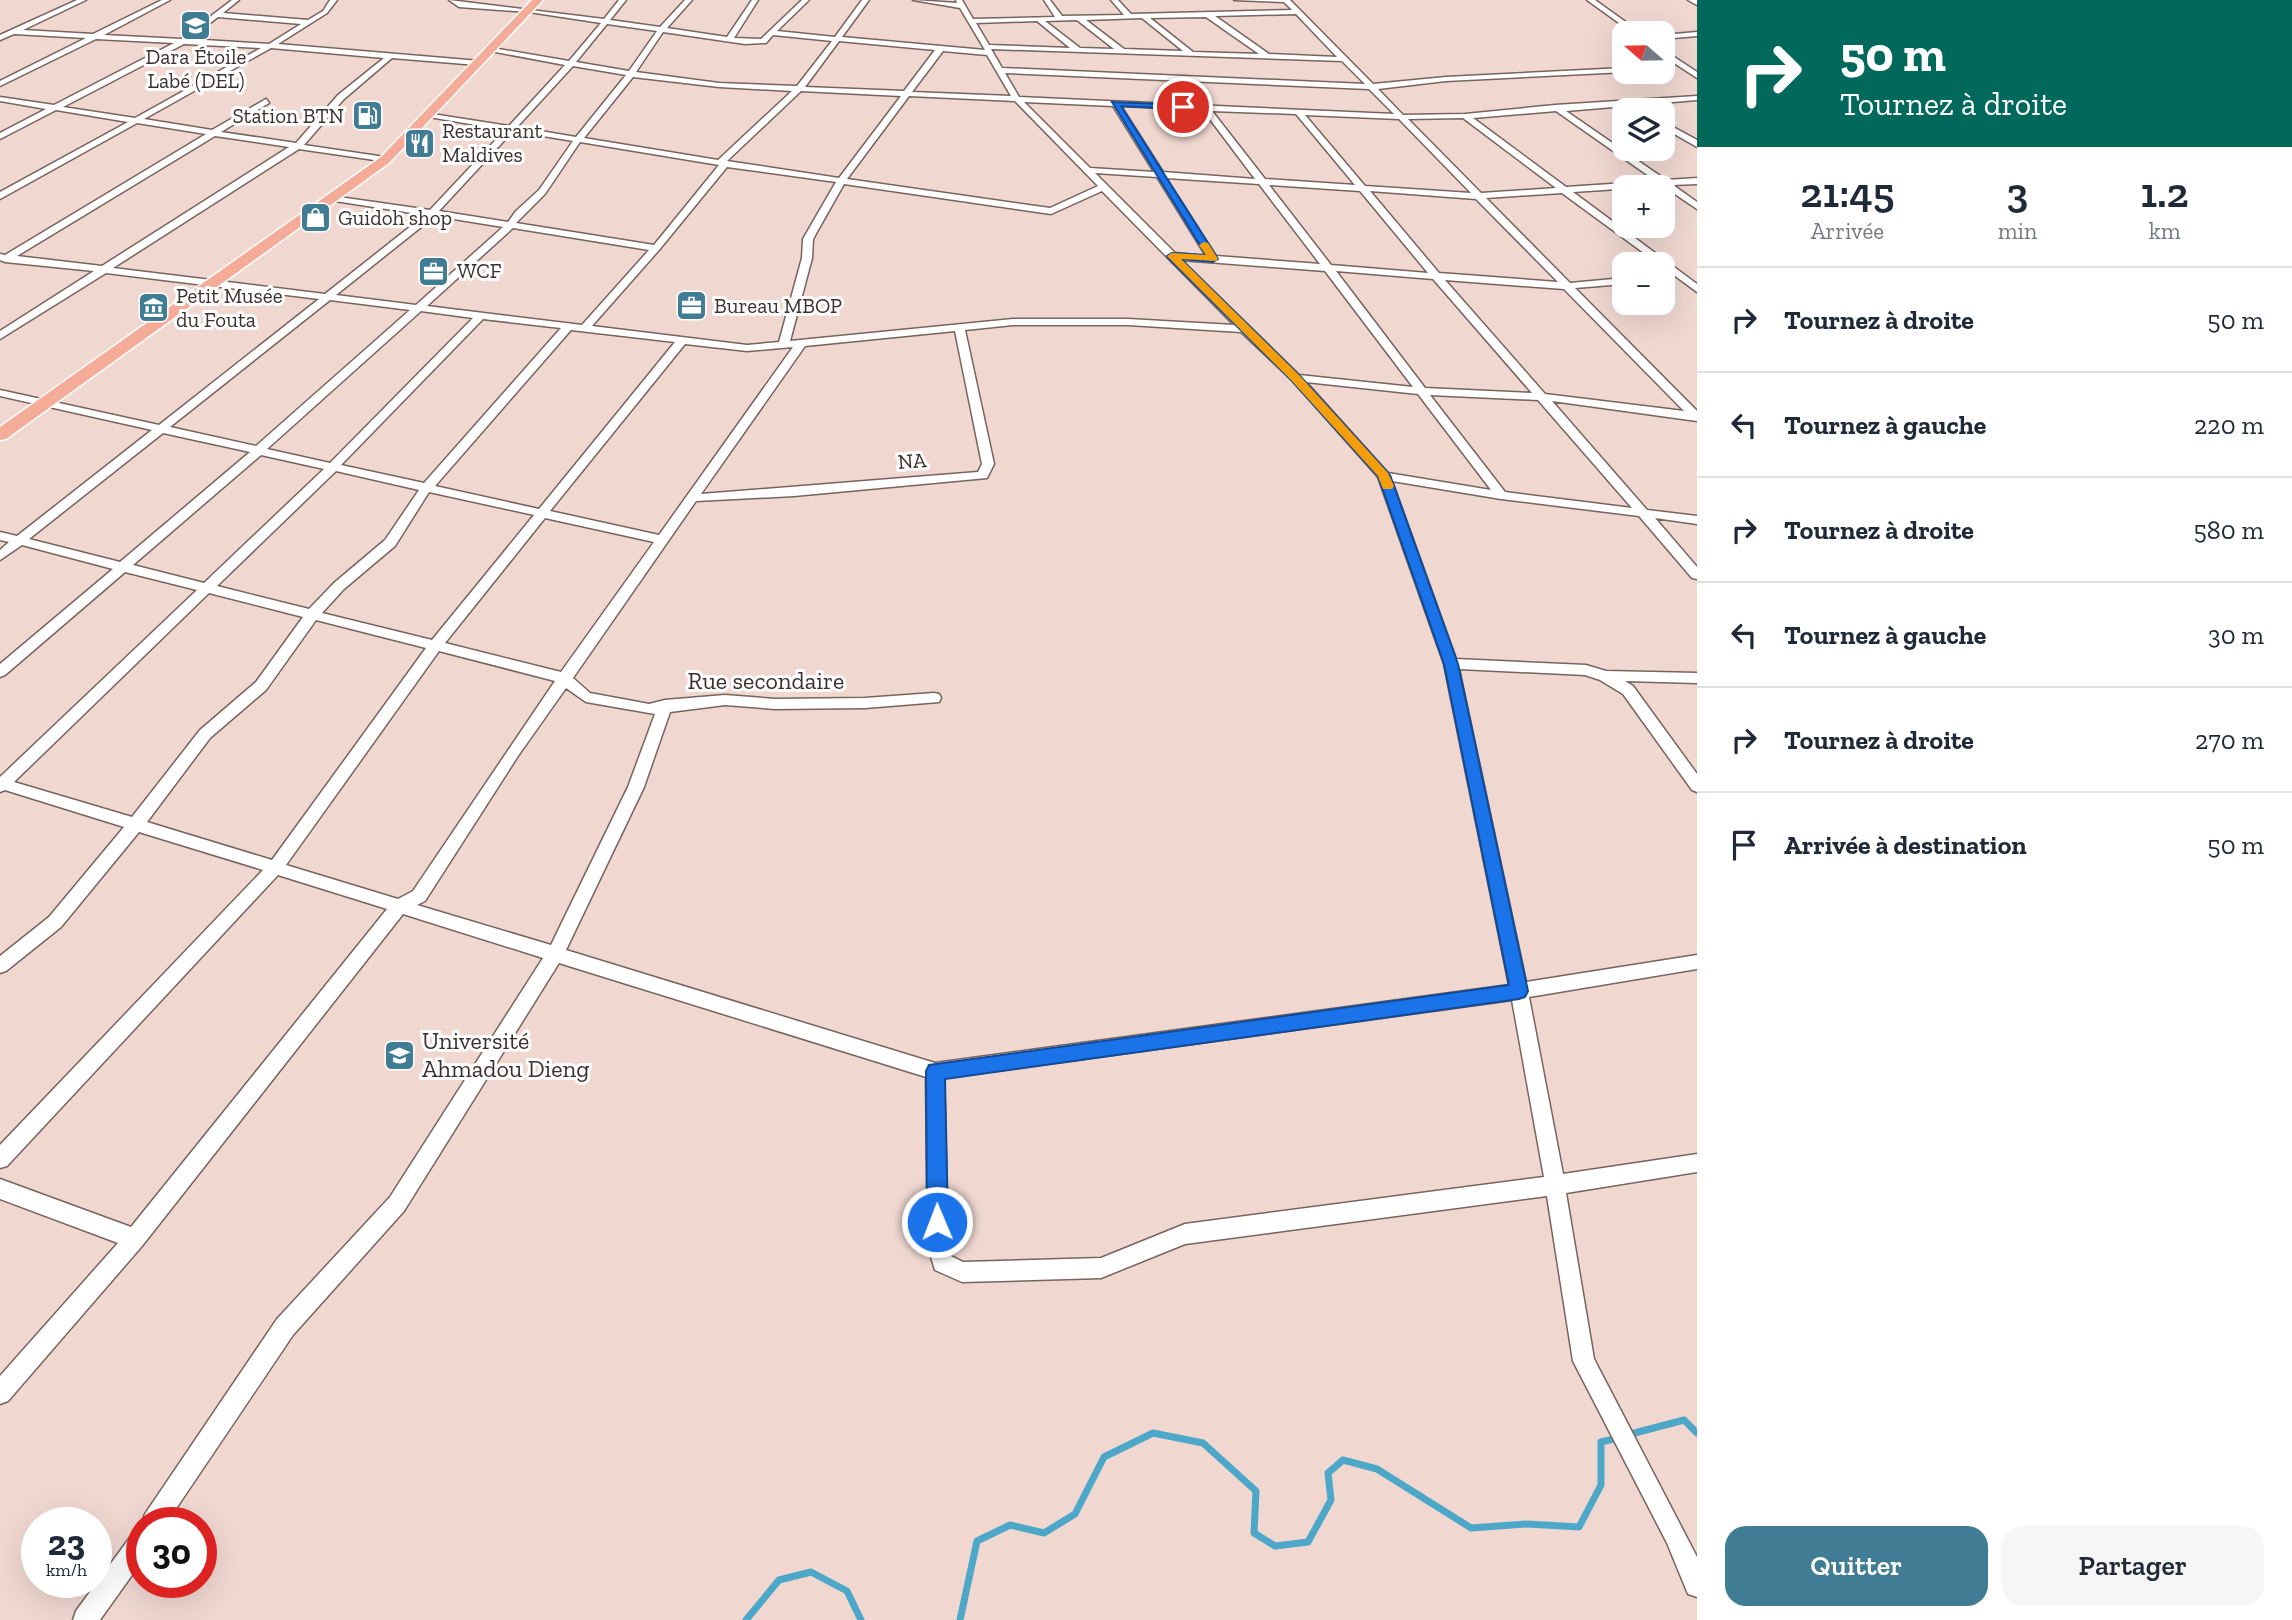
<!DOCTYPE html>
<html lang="fr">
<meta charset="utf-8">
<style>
:root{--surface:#fff;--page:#f6f6f7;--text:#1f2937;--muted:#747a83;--line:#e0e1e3;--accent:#407d94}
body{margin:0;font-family:"Zilla Slab",serif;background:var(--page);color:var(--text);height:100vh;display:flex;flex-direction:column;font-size:26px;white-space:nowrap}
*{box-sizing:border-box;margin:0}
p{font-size:23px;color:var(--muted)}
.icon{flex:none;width:38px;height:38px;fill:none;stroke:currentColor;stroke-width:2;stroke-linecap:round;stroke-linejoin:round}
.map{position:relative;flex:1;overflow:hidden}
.drawer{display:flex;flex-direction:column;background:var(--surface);width:595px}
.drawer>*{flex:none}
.hud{background:#00695c;color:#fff;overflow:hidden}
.needle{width:46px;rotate:290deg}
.controls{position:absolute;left:1612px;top:21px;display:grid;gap:14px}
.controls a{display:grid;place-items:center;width:63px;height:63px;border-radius:14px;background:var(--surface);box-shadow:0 7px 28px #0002;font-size:35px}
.speed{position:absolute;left:21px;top:1507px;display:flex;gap:14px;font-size:35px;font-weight:700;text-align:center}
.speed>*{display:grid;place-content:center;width:91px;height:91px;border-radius:50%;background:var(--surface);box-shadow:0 7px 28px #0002;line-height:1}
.speed small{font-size:18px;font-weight:400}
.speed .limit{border:10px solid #d22;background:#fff;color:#111}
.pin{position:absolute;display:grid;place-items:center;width:60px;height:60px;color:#fff;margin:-30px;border:4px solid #fff;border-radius:50%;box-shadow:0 2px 7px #0007}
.me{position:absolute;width:77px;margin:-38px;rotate:359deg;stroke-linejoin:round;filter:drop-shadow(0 0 5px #0008)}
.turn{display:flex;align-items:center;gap:24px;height:147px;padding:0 28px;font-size:32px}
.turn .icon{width:91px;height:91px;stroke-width:2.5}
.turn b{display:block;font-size:49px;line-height:60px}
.eta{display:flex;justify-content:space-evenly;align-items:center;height:119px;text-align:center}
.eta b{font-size:42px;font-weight:600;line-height:49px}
.primary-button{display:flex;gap:14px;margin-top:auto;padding:14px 28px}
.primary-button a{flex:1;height:80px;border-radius:21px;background:var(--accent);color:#fff;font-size:28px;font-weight:600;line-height:80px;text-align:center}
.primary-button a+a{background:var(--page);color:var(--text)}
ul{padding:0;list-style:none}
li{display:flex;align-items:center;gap:21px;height:105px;padding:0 28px;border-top:2px solid var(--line)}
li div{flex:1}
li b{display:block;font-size:26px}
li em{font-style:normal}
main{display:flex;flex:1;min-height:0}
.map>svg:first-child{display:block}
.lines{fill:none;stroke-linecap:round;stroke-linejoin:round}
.stream{stroke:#4ca7c8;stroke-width:7}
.minor-casing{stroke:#78635d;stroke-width:3}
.highway-casing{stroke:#fff;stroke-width:3}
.minor{fill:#fff;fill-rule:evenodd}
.highway{fill:#f4ab97;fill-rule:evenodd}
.route{fill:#1a73e8;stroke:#114b97;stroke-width:2}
.slow{fill:#f59e0b}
.labels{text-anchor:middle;stroke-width:6;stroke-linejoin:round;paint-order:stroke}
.far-poi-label{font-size:21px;fill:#3a312e;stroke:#fff;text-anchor:start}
.far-street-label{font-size:21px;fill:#3a312e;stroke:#fff}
.street-label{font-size:24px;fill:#3a312e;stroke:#fff}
.poi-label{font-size:24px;fill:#3a312e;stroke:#fff;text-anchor:start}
</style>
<main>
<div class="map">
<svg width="1697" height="1620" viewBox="0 0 1697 1620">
<rect width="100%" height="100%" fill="#f0d8d1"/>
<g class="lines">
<path class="stream" d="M1627 1435 1684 1420 1697 1433
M746 1620 779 1580 811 1572 847 1591 861 1620
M960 1620 977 1541 1010 1525 1044 1533 1075 1514 1104 1457 1153 1433 1203 1443 1256 1491 1254 1533 1275 1546 1308 1542 1331 1500 1328 1473 1343 1460 1377 1469 1471 1528 1527 1524 1579 1527 1601 1485V1442L1618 1438"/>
<defs>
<path id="minor" d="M77 0H86L23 30 93 34 162 0H170L104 35 181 39 232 0H239L223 13 308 20 323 11 330 0H337L327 13 278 44 480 61 477 65 392 58 344 99 304 145 385 157 389 160 388 162 299 149 113 268 325 294 425 215 335 201 330 198 332 196 430 210 505 130 429 117 426 113 509 126 565 65 490 51 487 47 569 61 601 23 529 12 459 7 449 0 604 19 619 0H626L610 20 660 27 685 0H692L667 28 727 37 752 0H758L734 38 761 39 802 0H809L777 31 835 37 862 0H869L842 37 985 50 960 8 913 0 957 3 956 0H962L973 19 1055 17 1044 0H1050L1062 16 1124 15 1111 0H1118L1131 14 1292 10 1284 2 1234 0H1290L1373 84 1446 77 1624 68 1626 72 1446 81 1378 89 1403 115 1465 114 1555 105 1697 96V100L1566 111 1666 180 1697 178V184L1673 185 1697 202V209L1663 186 1573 192 1697 284V292L1562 193 1486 198 1570 283 1624 278V284L1575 288 1697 411V421L1552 401 1647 510 1697 516V524L1655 518 1697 567V579L1692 578 1639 516 1501 499 1392 481 1456 659 1586 665 1606 671 1697 673V683L1625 681 1633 686 1697 774V792L1692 790 1623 694 1600 680 1585 675 1459 669 1526 982 1697 955V969L1529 997 1563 1174 1697 1154V1172L1566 1193 1594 1359 1697 1557V1597L1688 1594 1667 1543 1573 1361 1547 1196 1185 1244 1101 1278 962 1282 935 1270 928 1247 926 1077 559 963 404 1211 293 1335 167 1522 142 1523 145 1514 277 1319 390 1197 543 958 403 914 142 1246 8 1401 0 1404V1376L118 1243 0 1199V1179L131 1227 387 909 278 875 7 1166 0 1168V1145L263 870 139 832 61 927 6 971 0 973V956L49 917 124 827 5 790 0 792V777L197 590 125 572 5 675 0 677V664L113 569 22 545 0 560V550L9 542 0 540V532L17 536 152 430 0 396V390L159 425 319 299 106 273 0 339V331L94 271 5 262 0 260V254L5 255 206 134 137 123 0 199V192L128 122 56 110 0 139V133L46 109 0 101V97L54 105 174 43 96 39 0 86V81L86 38 14 34 0 40V35ZM1296 14 1337 57 1269 54 1215 16ZM218 17 301 24 269 44 189 39ZM1206 17 1259 54 1193 52 1150 18ZM1142 18 1183 51 1124 49 1086 20ZM1077 20 1114 49 1080 48 1045 21ZM1037 21 1070 48 989 45 976 23ZM607 24 657 31 629 71 576 62ZM663 32 745 44 766 43 773 35 832 41 797 86 719 83 636 72ZM839 41 935 50 904 91 805 87ZM184 44 261 48 135 118 63 107ZM271 48 384 58 338 95 296 143 221 132 269 103 266 99 212 130 144 119ZM991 49 1342 61 1365 84 1002 68ZM943 51 987 55 1011 96 912 92ZM573 66 626 75 576 137 517 127ZM1005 73 1369 89 1394 114 1019 97ZM633 77 719 87 792 91 718 160 584 138ZM801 91 901 96 839 178 727 161ZM909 96 1015 101 1098 186 1050 208 847 179ZM1024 102 1113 106 1154 172 1090 168ZM1121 106 1203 110 1255 179 1163 172ZM1212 111 1296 114 1355 185 1265 179ZM1556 111 1656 181 1566 187 1473 118ZM1305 115 1399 119 1471 193 1365 186ZM1463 118 1556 188 1481 193 1408 119ZM513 131 573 141 539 190 516 211 508 222 439 211ZM215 136 289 147 102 266 17 256ZM580 142 719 165 654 245 516 223 545 194ZM727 167 836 182 803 239 802 258 779 342 747 345 592 326 659 250ZM1095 173 1157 177 1206 256 1175 253ZM1166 178 1259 184 1320 264 1216 256ZM844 184 1051 214 1102 191 1234 325 1128 319H1013L790 341 812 258 813 239ZM1269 185 1360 191 1428 273 1331 265ZM1370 191 1476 199 1558 282 1439 273ZM435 216 503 227 416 305 336 295ZM513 228 649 250 582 325 427 306ZM1181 260 1325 271 1413 387 1299 375ZM1336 271 1433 279 1532 393 1425 388ZM1445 280 1564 289 1684 411 1545 394ZM330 300 410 310 256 446 170 427ZM421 311 473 318 330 463 267 449ZM483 319 561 328 424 483 341 465ZM1013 325H1128L1241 332 1292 380 1378 477 1444 664 1509 985 935 1063 566 950 644 787 670 712 725 705 775 709 865 708 939 702 941 698 939 694 934 693 865 698 775 699 725 695 665 700 649 704 590 693 573 678 696 501 794 496 987 478 994 464 965 330ZM571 330 675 342 539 509 435 486ZM955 331 982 464 978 472 701 494 805 346ZM685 344 747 351 793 347 659 535 550 511ZM1306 382 1418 394 1491 490 1388 473ZM1430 395 1538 400 1632 508 1505 492ZM163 433 250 452 120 562 29 539ZM261 455 324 469 204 583 133 565ZM336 471 419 490 385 540 334 583 309 609 217 586ZM429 492 534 515 432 640 322 613 344 589 395 546ZM545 518 654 542 561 672 445 643ZM209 593 303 617 256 682 200 730 132 817 14 782ZM316 620 426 648 272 860 147 822 210 738 266 690ZM439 651 555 681 413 891 398 899 286 865ZM566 688 586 702 655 714 628 787 551 945 417 905 425 901 518 756ZM1512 1000 1544 1177 1185 1224 1101 1258 963 1262 951 1256 948 1247 944 1078Z
M1587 0H1595L1641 33H1633Z
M1688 0H1697V5Z
M1697 32V36L1662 39V35Z
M1662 49 1697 72V78L1662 55Z
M1662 121 1697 140V147L1662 127Z
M142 1528V1561L100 1620H73L76 1611 134 1532Z"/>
<path id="highway" d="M532 0H543L389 163 6 439 0 440V427L381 157Z"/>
</defs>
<use href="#minor" class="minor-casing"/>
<use href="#highway" class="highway-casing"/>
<use href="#minor" class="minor"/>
<use href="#highway" class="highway"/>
</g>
<path class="route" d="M1112 102 1186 105 1183 109 1121 106 1218 259 1213 262 1181 259 1300 376 1390 475 1458 664 1528 991 1525 997 1519 999 945 1079 948 1222 945 1229 937 1232 930 1229 927 1222 926 1071 929 1065 1509 985 1444 664 1378 476 1292 381 1168 258 1167 256 1172 253 1206 255Z"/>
<path class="slow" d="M1204 242 1208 243 1218 259 1216 261 1181 259 1300 376 1388 473 1394 486 1392 489H1383L1378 476 1292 381 1167 256 1172 253 1206 255 1199 245Z"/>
<defs>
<symbol id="school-square" viewBox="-11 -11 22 22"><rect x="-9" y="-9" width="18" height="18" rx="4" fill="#407d94" stroke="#fff"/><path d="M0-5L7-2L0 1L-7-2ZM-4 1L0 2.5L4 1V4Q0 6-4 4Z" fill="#fff"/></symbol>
<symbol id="fuel-square" viewBox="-11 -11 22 22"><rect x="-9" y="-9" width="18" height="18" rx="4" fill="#407d94" stroke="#fff"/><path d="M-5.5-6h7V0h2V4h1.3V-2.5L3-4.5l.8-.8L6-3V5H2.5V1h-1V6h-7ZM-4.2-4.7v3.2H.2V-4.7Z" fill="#fff"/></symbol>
<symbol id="restaurant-square" viewBox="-11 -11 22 22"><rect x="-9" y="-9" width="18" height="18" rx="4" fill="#407d94" stroke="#fff"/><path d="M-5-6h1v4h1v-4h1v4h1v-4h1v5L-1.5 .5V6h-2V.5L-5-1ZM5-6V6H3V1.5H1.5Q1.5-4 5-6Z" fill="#fff"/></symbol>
<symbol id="shop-square" viewBox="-11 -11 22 22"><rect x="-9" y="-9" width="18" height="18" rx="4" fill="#407d94" stroke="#fff"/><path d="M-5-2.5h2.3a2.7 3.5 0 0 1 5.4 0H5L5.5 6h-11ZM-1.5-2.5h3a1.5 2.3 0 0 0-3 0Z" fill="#fff"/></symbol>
<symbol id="office-square" viewBox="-11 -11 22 22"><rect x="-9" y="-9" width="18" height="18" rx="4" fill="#407d94" stroke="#fff"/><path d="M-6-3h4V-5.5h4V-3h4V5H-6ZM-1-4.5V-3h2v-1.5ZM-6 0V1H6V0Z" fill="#fff"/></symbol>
<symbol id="museum-square" viewBox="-11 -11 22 22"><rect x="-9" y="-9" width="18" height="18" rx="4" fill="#407d94" stroke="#fff"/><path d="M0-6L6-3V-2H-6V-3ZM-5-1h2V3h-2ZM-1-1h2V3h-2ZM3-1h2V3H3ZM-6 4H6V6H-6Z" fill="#fff"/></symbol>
<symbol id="university-square" viewBox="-11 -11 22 22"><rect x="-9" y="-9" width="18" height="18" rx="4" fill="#407d94" stroke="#fff"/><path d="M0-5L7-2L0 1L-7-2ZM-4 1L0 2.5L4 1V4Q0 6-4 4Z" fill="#fff"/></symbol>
</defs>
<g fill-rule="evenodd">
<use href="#school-square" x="178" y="8" width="35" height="35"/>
<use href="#fuel-square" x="350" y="98" width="35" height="35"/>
<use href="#restaurant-square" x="402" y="126" width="35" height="35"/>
<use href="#shop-square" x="298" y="200" width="35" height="35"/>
<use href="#office-square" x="416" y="254" width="35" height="35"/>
<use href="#office-square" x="674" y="288" width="35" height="35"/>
<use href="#museum-square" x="136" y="290" width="35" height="35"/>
<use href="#university-square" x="382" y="1038" width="35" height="35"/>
</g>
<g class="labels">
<g class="far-poi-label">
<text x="196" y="64" text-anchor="middle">Dara Étoile<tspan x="196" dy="24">Labé (DEL)</tspan></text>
<text x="344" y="123" text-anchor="end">Station BTN</text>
<text x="442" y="138">Restaurant<tspan x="442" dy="24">Maldives</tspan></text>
<text x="338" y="225">Guidoh shop</text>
<text x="457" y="278">WCF</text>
<text x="176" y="303">Petit Musée<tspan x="176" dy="24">du Fouta</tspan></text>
<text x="714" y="313">Bureau MBOP</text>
</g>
<g class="far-street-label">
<text transform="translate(912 461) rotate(-4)" y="7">NA</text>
</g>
<g class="street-label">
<text x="766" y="689">Rue secondaire</text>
</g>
<g class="poi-label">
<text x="422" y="1049">Université<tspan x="422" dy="28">Ahmadou Dieng</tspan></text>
</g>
</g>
</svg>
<div class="controls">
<a><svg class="needle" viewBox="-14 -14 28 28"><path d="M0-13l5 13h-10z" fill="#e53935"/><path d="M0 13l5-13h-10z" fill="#747a83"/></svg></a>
<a><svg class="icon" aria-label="layers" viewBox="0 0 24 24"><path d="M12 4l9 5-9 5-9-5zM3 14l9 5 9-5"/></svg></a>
<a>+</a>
<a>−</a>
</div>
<div class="speed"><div>23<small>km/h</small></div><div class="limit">30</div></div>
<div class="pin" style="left:1183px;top:107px;background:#d93025"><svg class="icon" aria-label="arrive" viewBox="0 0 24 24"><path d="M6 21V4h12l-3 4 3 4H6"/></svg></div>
<svg class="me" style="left:937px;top:1222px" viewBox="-20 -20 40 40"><circle r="17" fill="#1a73e8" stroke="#fff" stroke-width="3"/><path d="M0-11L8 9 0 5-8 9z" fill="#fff"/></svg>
</div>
<section class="drawer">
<div class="hud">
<div class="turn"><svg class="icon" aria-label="right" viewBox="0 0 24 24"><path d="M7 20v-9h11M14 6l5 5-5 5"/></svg><div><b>50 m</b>Tournez à droite</div></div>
</div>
<div class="eta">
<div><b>21:45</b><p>Arrivée</p></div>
<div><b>3</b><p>min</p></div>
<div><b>1.2</b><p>km</p></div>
</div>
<ul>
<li><svg class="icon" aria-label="right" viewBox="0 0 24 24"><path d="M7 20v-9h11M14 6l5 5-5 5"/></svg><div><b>Tournez à droite</b></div><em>50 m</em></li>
<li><svg class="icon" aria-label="left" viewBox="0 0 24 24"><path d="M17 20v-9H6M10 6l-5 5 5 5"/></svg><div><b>Tournez à gauche</b></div><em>220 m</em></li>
<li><svg class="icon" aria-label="right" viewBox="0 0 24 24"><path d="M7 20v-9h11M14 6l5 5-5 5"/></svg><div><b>Tournez à droite</b></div><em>580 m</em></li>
<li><svg class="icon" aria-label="left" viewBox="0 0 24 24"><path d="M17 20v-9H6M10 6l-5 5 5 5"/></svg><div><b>Tournez à gauche</b></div><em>30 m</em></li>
<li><svg class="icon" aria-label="right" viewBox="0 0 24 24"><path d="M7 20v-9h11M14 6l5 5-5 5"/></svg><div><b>Tournez à droite</b></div><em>270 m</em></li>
<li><svg class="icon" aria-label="arrive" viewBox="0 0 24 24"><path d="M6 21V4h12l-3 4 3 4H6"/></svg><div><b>Arrivée à destination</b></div><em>50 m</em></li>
</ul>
<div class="primary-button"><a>Quitter</a><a>Partager</a></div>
</section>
</main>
